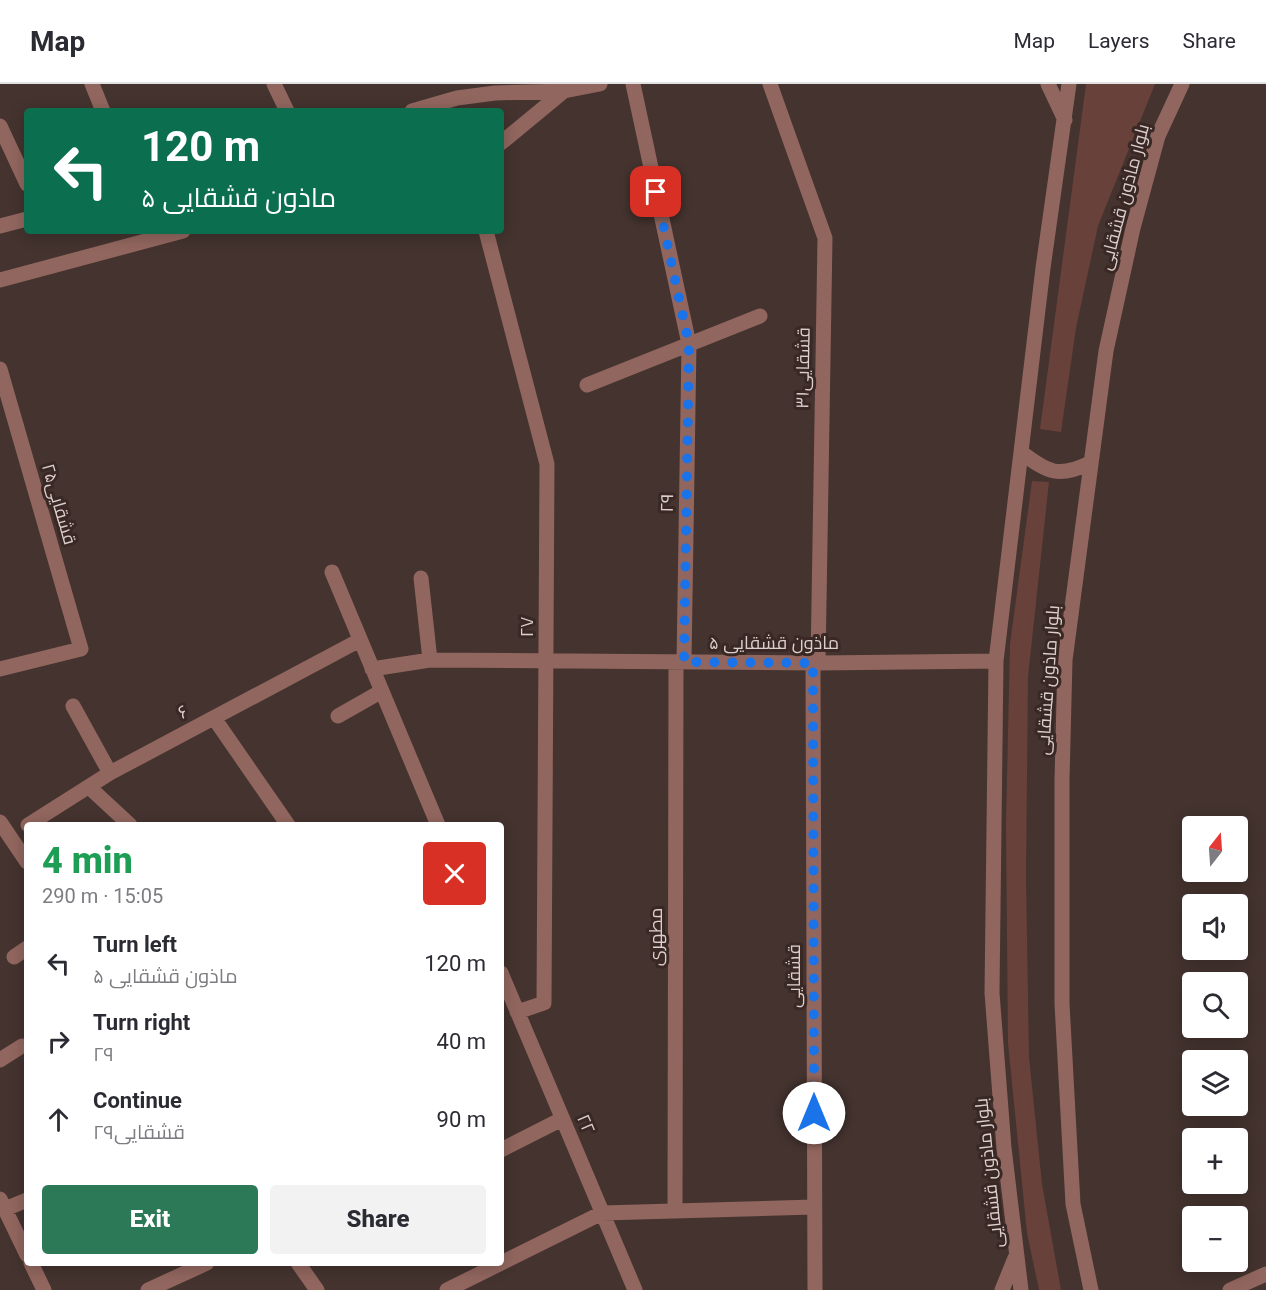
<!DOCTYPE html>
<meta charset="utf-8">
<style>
:root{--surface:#fff;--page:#f2f2f3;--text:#2b2b33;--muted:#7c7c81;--line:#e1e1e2;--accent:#2c7957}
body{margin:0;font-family:Roboto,Cairo,sans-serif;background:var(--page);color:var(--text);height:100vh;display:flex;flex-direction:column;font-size:22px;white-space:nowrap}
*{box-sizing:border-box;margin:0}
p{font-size:20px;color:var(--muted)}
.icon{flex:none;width:33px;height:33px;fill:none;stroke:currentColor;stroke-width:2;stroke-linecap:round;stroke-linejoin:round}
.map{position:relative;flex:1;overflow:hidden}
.drawer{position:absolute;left:24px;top:738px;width:480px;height:444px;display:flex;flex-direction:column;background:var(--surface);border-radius:6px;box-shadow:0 3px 15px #0003}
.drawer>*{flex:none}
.guide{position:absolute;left:24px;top:24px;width:480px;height:126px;border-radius:6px;box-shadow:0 3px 15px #0003;background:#0b6e4f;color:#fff;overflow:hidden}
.needle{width:39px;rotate:17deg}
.tools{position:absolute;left:1182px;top:732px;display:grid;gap:12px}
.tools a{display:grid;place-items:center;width:66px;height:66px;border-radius:6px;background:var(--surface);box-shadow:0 3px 15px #0003;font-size:30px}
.pin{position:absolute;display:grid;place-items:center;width:51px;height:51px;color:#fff;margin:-26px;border-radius:12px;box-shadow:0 3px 9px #0006}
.me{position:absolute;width:66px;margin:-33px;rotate:0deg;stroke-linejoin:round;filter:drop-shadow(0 0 4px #0008)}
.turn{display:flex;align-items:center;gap:21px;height:126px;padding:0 18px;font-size:27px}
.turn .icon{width:78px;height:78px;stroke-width:2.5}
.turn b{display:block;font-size:42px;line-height:51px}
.round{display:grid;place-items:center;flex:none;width:63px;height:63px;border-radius:6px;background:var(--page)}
.summary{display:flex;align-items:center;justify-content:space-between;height:102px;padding:0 18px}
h1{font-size:36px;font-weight:800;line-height:45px;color:#1e9e55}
.primary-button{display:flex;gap:12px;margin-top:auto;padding:12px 18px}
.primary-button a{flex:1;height:69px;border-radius:6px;background:var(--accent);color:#fff;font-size:24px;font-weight:800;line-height:69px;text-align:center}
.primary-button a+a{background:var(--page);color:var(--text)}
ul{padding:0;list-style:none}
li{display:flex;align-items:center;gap:18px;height:78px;padding:0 18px}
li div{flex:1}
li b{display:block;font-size:22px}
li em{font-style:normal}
header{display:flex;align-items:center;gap:36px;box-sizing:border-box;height:84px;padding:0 30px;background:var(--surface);border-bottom:2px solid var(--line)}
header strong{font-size:28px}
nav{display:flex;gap:33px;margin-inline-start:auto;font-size:21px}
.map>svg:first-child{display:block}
.green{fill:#68413a}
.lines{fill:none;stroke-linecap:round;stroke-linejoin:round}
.minor{stroke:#91665e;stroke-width:15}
.route{stroke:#1a73e8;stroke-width:10;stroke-dasharray:0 18}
.labels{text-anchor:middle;stroke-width:6;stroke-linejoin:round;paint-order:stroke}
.street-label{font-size:18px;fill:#dcd0ce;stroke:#3a2825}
</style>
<header>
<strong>Map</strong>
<nav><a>Map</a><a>Layers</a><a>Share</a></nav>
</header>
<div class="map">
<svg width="1266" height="1206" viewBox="0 0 1266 1206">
<rect width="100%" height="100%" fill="#44332f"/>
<path class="green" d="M1086 0H1155L1098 142 1076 244 1061 348 1040 345Z
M1032 397 1049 398 1028 593 1026 792 1029 973 1042 1100 1061 1206H1039L1027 1149 1008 959 1006 740 1010 560Z"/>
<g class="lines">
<path class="minor" d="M92 0 103 27
M274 0 287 27
M633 0 689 260 684 578
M770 0 825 154 818 579
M1048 0 1065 36
M412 27 457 14 495 9 564 7 600 0
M0 42 27 100
M501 59 564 7
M0 142 27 135
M486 147 547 380 544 919 517 928
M0 196 183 147
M0 285 81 565 0 585
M587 301 760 232
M1021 368C1048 389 1059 394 1090 379
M332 488 438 741
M421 494 430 576
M813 579 815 1206
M372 585 430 576 818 579 996 577
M73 622 110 689
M338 632 382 607
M214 634 288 741
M89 703 130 741
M0 738 27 778
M28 741 110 689 360 556
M14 873 27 864
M501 889 635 1206
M0 976 22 962
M501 1066 562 1035
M0 1115 27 1171
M5 1125 27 1116
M675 1127 676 578
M31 1179 44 1206
M298 1179 317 1206
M148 1206 207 1179
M447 1206 602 1129 814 1123
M1002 1206 1015 1174
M1021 1206 1004 1064 992 909 996 577 1043 184 1069 0
M1091 1206 1073 1120 1062 920V696L1065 576 1106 267 1133 144 1158 52 1182 0
M1230 1206 1266 1190"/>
</g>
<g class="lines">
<path class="route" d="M656 108 689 260 684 578 813 579 814 1029"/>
</g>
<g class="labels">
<g class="street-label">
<text transform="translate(1124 113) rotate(-75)" y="6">بلوار ماذون قشقایی</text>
<text transform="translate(803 284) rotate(-89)" y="6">۳۱قشقایی</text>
<text transform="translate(667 419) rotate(-89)" y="6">۲۹</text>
<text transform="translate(59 420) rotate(74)" y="6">قشقایی۲۵</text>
<text transform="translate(527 543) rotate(-90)" y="6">۲۷</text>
<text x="774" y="565">ماذون قشقایی ۵</text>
<text transform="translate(1048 596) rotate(-86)" y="6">بلوار ماذون قشقایی</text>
<text transform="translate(183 628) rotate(-28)" y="6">۶</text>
<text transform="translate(656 853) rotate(-90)" y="6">مطهری</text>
<text transform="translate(794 892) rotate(-90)" y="6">قشقایی</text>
<text transform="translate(586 1040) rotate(67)" y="6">۲۲</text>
<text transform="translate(989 1089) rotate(-96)" y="6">بلوار ماذون قشقایی</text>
</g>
</g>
</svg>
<div class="tools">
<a><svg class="needle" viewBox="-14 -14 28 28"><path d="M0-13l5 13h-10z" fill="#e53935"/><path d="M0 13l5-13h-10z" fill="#7c7c81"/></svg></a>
<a><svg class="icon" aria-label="sound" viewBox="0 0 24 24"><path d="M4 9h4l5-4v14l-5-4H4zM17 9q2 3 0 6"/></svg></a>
<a><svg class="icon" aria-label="search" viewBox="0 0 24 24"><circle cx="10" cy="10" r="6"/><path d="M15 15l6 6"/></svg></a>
<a><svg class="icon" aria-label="layers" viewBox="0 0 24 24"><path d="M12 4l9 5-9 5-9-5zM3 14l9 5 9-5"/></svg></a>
<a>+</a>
<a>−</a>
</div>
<div class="pin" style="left:656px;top:108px;background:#d93025"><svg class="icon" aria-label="arrive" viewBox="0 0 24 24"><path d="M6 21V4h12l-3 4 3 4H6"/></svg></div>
<svg class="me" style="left:814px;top:1029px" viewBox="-20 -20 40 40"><circle r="19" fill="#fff"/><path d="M0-13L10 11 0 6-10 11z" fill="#1a73e8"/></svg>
<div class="guide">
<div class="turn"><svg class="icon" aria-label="left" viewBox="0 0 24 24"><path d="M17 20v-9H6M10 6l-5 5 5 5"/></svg><div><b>120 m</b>ماذون قشقایی ۵</div></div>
</div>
<section class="drawer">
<div class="summary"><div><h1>4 min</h1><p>290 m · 15:05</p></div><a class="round" style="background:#d93025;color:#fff"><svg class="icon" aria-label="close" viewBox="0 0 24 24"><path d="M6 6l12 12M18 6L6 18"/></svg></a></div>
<ul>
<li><svg class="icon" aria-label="left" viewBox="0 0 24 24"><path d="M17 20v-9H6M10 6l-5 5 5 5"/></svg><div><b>Turn left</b><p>ماذون قشقایی ۵</p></div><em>120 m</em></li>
<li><svg class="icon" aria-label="right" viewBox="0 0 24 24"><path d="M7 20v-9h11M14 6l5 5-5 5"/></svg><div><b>Turn right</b><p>۲۹</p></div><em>40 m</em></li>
<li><svg class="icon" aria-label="ahead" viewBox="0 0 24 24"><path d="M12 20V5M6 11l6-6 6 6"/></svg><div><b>Continue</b><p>قشقایی۲۹</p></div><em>90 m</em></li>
</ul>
<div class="primary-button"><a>Exit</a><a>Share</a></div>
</section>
</div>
